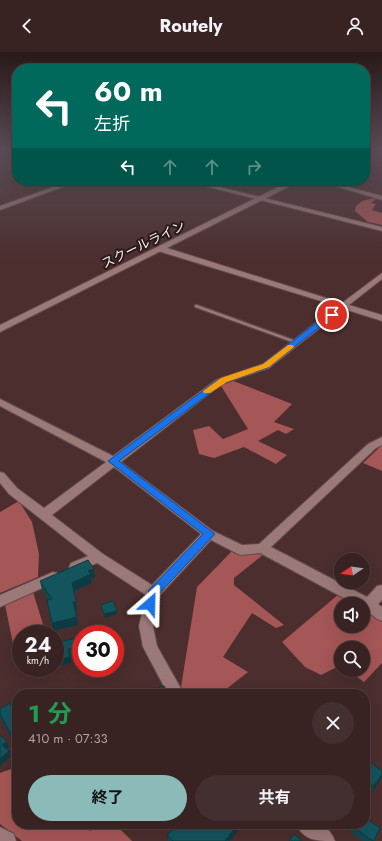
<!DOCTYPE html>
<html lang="ja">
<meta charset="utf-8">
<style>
:root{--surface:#382222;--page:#432f2f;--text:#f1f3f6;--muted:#aba4a5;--line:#523f40;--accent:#8bbbb9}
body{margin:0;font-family:Jost,"Noto Sans JP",sans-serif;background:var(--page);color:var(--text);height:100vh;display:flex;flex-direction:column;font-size:15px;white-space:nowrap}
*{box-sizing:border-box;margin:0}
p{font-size:13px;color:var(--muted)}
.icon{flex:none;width:22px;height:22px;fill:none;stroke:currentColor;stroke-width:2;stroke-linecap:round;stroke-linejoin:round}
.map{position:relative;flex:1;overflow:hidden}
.details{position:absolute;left:12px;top:637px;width:358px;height:140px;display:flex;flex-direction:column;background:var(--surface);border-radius:16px;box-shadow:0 4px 16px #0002,0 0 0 1px var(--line)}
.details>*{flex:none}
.top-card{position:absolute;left:12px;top:12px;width:358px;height:122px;border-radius:16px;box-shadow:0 4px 16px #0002,0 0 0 1px var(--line);background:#00695c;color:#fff;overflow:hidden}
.needle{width:26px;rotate:257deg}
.buttons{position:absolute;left:334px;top:501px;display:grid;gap:8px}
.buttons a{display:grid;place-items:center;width:36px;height:36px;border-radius:50%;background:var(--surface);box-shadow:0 4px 16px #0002,0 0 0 1px var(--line);font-size:20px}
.speed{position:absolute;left:12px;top:573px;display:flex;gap:8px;font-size:20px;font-weight:700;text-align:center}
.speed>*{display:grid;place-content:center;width:52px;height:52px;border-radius:50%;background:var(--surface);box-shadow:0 4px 16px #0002,0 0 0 1px var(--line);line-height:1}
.speed small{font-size:10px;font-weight:400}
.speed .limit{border:6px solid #d22;background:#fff;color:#111}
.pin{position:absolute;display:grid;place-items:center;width:34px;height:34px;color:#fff;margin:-17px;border:2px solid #fff;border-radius:50%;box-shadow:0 1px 4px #0007}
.me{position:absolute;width:44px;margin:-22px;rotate:25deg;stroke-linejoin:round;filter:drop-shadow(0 0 3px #0008)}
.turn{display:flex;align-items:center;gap:14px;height:84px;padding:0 16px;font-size:18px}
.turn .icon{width:52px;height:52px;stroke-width:2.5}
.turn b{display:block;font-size:28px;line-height:34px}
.lanes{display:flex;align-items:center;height:38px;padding:0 16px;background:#0003;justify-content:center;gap:20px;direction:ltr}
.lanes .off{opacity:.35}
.round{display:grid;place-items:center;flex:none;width:42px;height:42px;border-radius:21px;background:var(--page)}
.head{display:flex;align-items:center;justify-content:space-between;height:68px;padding:0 16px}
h1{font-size:24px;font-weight:700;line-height:30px;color:#1e9e55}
.action{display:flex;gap:8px;margin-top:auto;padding:8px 16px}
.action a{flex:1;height:46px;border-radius:24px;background:var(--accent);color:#111;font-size:16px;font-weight:700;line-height:46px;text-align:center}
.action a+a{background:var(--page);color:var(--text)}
header{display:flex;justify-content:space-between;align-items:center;height:52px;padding:0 16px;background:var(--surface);font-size:18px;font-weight:700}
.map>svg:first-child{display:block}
.forest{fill:#a55656}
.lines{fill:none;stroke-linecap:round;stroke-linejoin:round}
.service-casing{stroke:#614a49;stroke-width:2.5}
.minor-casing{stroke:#614a49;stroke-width:2}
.tertiary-casing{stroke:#614a49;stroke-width:2}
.service{fill:#9b7978;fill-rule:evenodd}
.minor{fill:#9b7978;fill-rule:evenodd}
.tertiary{fill:#9b7978;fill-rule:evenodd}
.wall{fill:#114850}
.shaded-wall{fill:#0e3b41}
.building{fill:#14545d;stroke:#0e3b41}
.route{fill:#1a73e8;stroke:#114b97}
.slow{fill:#f59e0b}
.labels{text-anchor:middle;stroke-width:4;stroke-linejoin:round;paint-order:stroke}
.far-street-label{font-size:13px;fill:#feefee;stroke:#281a1a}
</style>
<header><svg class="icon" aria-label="back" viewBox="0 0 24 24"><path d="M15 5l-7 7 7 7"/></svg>Routely<svg class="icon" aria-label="person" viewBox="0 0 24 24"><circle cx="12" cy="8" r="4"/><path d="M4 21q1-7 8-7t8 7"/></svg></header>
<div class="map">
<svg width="382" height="789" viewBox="0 0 382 789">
<rect width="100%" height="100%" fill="#4b2e2d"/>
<path class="forest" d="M375 146 376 147 371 151 376 152 372 158 382 161V173L368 170 355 159 356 154 362 149Z
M231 328 292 352 274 370 294 377 286 382 278 378 258 389 287 403 276 412 244 395 214 406 199 402 193 378 209 374 223 387 248 377 221 334Z
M382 393V419L363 411Z
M19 449 32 470 39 502 38 525 0 541V460Z
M232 499 264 502 234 526V533L284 573 276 576 252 561 223 605 248 620 220 642H186L181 635 197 535Z
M33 540 46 582H21V599L15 601 5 553Z
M339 542 355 552H341V574H363V557L382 569V611L364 630 348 618H363V596H341V613L321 623 305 615 282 590Z
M17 715V772H85L90 779 97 772H115L132 789H22L0 772V721Z"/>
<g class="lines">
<defs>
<path id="service" d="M195 253H197L299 290 297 291H295L195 255Z"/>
<path id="minor" d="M70 129H79L0 158V154Z
M185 129H195L382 175V179Z
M318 129H327L382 144V148Z
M158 195H164L342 251 382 221V227L349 253 382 263V269L344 257 269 316 222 332 121 410 213 479 242 493 259 492 368 392 382 385V393L376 396 271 495 367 545 377 534 382 533V548L378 552 382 555V569L377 567 363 556V552H355L260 501 240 503 211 488 160 543 153 574 157 594 184 642H168L143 595 139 574 146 543 97 511 76 520 71 519 69 515 71 511 88 504 9 442 0 431V420L4 421 17 436 44 456 106 410 0 354V347L113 404 216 328 263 312 337 254 158 199ZM114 415 201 482 152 533 103 502 52 463Z
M53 520 58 521 60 525 58 529 0 555V543Z
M296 772C314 772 327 769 335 789 317 789 304 789 296 772Z
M0 775 14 782 16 789H0Z"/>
<path id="tertiary" d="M290 129H300L0 280V273Z"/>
</defs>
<use href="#service" class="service-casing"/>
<use href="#minor" class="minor-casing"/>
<use href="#tertiary" class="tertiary-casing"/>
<use href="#service" class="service"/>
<use href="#minor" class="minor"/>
<use href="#tertiary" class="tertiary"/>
</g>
<path class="wall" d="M95 525 91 527 92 531 74 539 77 558 75 559 78 573 53 579 47 548H48L42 538 40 529Z
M81 585V601L69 603 71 611 56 614 55 610V594Z
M12 656 14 692 0 665V657Z
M365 703 369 710 382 719V724L381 727 372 740 370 739 368 742 365 740Z
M177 772H243L230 789H168L167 784Z
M340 772H365L379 781 375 789H363Z"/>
<path class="shaded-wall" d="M94 517 95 525 91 527 92 531 73 539 72 531 88 519Z
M73 550H76L77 558 75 559Z
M117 559V562L105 566 104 562Z
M77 565 78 573 53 579 52 571Z
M70 605 71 611 56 614 55 609Z
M17 683V690L14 692 13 686Z
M7 690 9 695 4 698 2 693Z
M9 699 10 705 0 714V707Z
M382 722 381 727 372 740 374 734Z
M372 732 370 739 368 742 370 736Z
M238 772H243L230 789H225Z"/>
<path class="building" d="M88 508 94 517 88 519 91 522 72 531 76 550H73L77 565 52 571 47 548 52 547 40 529Z
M113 549 117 559 104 562 101 553Z
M81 585V596L68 597 70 605 55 609V594L56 593 55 591Z
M164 634 167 639 171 640 172 642H157L155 637Z
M10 651 12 656 17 653V683L13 686 0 662V657Z
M0 683 7 690 2 693 9 699 0 707Z
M365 703 370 707 368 709 382 719V722L374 734 372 732 370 736 365 732Z
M365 766 380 776 374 789H373L349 772H365Z
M177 772H238L225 789H173L167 784Z
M294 782 302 789H289Z"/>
<linearGradient id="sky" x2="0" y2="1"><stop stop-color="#291919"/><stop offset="0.47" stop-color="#5b4c57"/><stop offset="1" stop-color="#5b4c57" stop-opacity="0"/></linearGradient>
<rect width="382" height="208" fill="url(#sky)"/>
<path class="route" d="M329 261 335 263 269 315 222 332 119 409 215 482 158 543 155 556 150 557 146 556 145 552 149 538 203 482 108 409 216 329 263 312Z"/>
<path class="slow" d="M288 293H293L294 295 269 315 227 330 210 341H204L203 339 221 326 263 312Z"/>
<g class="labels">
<g class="far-street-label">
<text transform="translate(143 192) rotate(-26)" y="5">スクールライン</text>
</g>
</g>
</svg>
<div class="buttons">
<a><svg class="needle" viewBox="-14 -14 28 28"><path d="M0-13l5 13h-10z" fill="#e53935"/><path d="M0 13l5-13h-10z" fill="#aba4a5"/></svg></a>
<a><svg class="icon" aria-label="sound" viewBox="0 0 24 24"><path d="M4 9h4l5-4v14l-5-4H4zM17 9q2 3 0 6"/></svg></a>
<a><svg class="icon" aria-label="search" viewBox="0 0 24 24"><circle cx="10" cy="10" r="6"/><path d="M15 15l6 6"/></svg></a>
</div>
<div class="speed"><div>24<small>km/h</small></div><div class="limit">30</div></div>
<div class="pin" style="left:332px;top:263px;background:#d93025"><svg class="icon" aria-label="arrive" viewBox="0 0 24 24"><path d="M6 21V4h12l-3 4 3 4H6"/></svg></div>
<svg class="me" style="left:150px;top:552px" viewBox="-20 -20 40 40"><path d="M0-17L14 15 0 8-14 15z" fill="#1a73e8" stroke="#fff" stroke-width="4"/></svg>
<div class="top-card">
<div class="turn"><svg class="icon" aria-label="left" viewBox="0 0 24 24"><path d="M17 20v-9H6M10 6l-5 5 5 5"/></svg><div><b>60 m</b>左折</div></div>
<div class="lanes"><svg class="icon" aria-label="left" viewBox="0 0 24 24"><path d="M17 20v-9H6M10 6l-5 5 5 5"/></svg><svg class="icon off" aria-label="ahead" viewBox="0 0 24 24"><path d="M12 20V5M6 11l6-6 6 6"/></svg><svg class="icon off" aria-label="ahead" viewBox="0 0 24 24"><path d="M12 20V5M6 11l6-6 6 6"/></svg><svg class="icon off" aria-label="right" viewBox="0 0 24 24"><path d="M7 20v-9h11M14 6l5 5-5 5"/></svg></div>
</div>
<section class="details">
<div class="head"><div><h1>1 分</h1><p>410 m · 07:33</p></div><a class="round"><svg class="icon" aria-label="close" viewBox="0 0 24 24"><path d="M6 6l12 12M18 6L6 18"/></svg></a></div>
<div class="action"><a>終了</a><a>共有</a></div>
</section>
</div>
